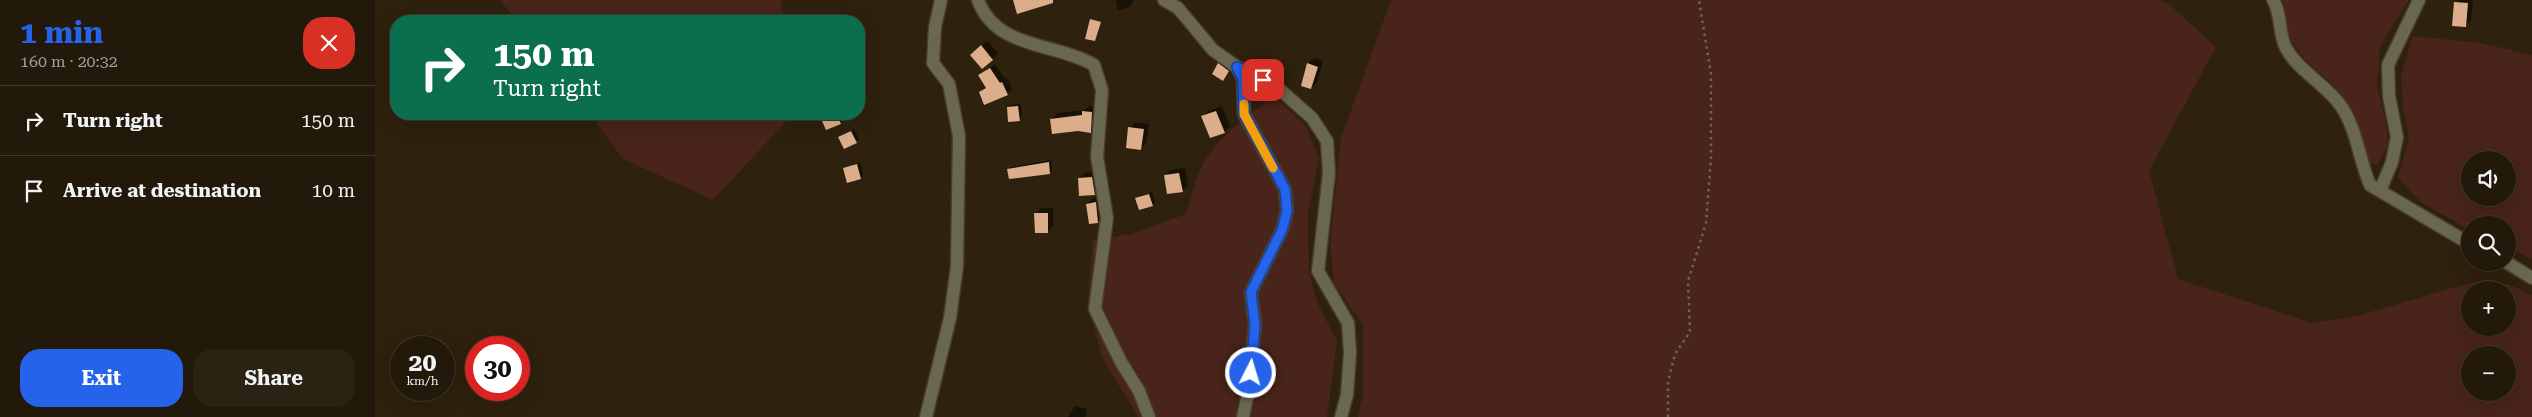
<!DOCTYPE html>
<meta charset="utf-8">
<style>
:root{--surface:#22190a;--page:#2a2213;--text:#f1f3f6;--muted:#a2a09c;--line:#3f382b;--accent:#2563eb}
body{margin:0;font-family:"Roboto Serif",serif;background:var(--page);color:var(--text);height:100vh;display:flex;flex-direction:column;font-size:19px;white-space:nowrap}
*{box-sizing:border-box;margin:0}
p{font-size:16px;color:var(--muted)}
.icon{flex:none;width:28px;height:28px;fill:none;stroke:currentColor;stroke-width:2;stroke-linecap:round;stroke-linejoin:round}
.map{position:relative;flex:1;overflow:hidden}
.sheet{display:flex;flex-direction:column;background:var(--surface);width:375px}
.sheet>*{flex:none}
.banner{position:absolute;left:15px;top:15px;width:475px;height:105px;border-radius:20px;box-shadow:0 5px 20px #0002,0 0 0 1px var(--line);background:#0b6e4f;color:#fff;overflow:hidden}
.buttons{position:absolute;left:2086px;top:151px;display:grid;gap:10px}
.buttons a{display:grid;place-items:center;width:55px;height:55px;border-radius:50%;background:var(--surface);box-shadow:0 5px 20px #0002,0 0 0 1px var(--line);font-size:25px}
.speed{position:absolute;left:15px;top:336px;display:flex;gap:10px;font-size:25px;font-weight:700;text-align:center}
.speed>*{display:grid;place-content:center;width:65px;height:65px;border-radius:50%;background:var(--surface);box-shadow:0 5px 20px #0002,0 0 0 1px var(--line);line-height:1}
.speed small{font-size:12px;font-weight:400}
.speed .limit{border:8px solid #d22;background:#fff;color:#111}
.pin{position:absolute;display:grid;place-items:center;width:42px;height:42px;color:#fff;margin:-21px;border-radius:10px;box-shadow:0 2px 8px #0006}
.me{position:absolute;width:55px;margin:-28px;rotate:5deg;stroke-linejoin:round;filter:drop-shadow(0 0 4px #0008)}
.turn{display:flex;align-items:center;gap:18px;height:105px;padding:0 20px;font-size:22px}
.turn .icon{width:65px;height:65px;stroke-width:2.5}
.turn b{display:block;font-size:35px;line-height:42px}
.round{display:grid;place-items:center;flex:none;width:52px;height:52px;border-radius:20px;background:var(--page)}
.head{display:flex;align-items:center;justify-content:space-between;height:85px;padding:0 20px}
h1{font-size:30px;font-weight:700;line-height:38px;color:var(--accent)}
.button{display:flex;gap:10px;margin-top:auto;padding:10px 20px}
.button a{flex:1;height:58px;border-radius:20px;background:var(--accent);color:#fff;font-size:20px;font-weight:700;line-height:58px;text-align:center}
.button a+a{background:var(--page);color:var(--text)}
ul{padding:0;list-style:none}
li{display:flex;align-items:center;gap:15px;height:70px;padding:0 20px;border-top:1px solid var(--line)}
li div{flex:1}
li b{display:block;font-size:19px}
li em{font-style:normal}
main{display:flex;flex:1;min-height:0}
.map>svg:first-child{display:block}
.green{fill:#48241a;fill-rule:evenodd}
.shadow{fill:#0007}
.building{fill:#dcad8a}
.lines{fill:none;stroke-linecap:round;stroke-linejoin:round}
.minor-casing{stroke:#483c29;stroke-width:15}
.tertiary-casing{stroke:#483c29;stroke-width:15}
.path{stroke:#706553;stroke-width:2.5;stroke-dasharray:2.5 4;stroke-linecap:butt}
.minor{stroke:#6a6751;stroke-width:12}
.tertiary{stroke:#6a6751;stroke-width:12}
.route-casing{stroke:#184099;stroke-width:12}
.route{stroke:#2563eb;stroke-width:9}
.slow{stroke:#f59e0b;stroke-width:9}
</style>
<main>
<section class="sheet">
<div class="head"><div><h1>1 min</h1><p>160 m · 20:32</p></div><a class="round" style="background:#d93025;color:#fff"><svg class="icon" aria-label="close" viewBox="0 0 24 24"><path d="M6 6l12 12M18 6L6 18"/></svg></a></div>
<ul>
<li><svg class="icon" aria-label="right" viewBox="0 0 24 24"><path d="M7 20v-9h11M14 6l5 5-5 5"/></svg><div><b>Turn right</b></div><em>150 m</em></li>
<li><svg class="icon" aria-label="arrive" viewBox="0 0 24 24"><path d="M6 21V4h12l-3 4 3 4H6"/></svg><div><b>Arrive at destination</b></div><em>10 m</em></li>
</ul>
<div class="button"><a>Exit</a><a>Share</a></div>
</section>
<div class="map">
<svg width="2157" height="417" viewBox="0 0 2157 417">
<rect width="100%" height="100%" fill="#2e210d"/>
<path class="green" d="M124 0H406L409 21H143Z
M1016 0H1785L1794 4 1841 47 1774 171 1803 279 1937 323 1982 316 2098 282 2135 285 2157 295V417H983L988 394V325L959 284 955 244 966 138ZM2095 290H2132V328H2095ZM2095 355H2132V392H2095Z
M1907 0H2034L2005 46 2002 86 2010 118 2013 144 2003 165 1995 163C1987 139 1979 112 1964 92 1948 71 1928 65 1915 37 1910 25 1914 12 1907 0Z
M2037 36 2106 43 2157 55V259L2133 248 2132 225H2095V230L2047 203 2023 178 2034 137 2028 109 2026 76ZM2095 160H2132V198H2095Z
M899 96 931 126 944 158 933 214 934 273 943 304 962 341 952 417H763L727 358 713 302 718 240 756 234 811 214C816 200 819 183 825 170 839 139 873 116 899 96Z
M215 114H418L338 200 248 159Z"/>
<path class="shadow" d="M741 0H758V2L753 8 743 10Z
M2083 0H2098L2096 20 2091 25 2081 3Z
M612 41 623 53 607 67 602 50Z
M939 58 948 61 942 82 936 88 933 64Z
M846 62 856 68 848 79 844 64Z
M620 64 630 79 632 78 637 89 632 94 605 92 612 86 605 76Z
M646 104 647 117 644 119 633 107 636 105Z
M714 106 722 107 721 126 715 132 703 130 677 119 682 113 710 110Z
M847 106 855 126 849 132 828 116 834 111Z
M445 114H470L471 117 465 123 452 129Z
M760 122 774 124 771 143 766 149 755 128Z
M479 129 484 139 469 147 464 137Z
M676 160 677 170 675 172 634 169 636 167Z
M485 162 488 175 486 178 470 168Z
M810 168 813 185 807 191 790 175 796 170Z
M722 172 725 189 719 194 704 178 710 173Z
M777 192 780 202 777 205 761 198Z
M726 197 728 216 723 221 712 204 718 198Z
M666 208H678V226L672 232 661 214Z
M700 406 712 409 710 417H693Z"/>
<path class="building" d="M638 0H678V3L642 14Z
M2079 2 2093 3 2091 27 2077 26Z
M715 19 726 22 720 41 710 39Z
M606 45 618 60 607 69 595 55Z
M843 63 854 71 848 81 837 74Z
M932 63 943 67 936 89 926 86Z
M615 68 625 83 627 82 633 95 609 105 604 92 611 88 603 75Z
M643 106 645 121 633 122 632 107Z
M707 111 717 112 716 133 703 131 677 134 675 119 707 115Z
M841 111 850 133 835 138 826 116Z
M444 114H462L466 124 451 130Z
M753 127 769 129 766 150 751 148Z
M476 131 482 143 469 149 463 137Z
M674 162 675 174 634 179 632 169Z
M482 164 486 179 472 183 468 168Z
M804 173 808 192 792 194 789 175Z
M717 177 720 195 704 196 703 178Z
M774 194 778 206 764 210 760 198Z
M721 202 723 223 714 224 711 204Z
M659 213H673V233H660Z"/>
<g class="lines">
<defs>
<path id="minor" d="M603 0C621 50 680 42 719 65L727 90 722 157 732 218 720 309 746 362 764 391 774 417
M789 0 803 8 838 50 862 67 902 87 937 118 952 141 954 173 943 271 973 323 975 353 972 395 966 417
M862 67 868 79 869 114 910 189 912 211 907 230 876 292 880 325 874 389 868 417"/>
<path id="tertiary" d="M1898 0C1907 14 1903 33 1911 48 1924 72 1951 84 1966 106 1982 130 1984 159 1995 185L2095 244
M2005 191 2017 162 2022 137 2014 96 2013 65 2044 0
M2131 262 2157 278
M551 417 575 318 582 266 584 136 574 84 558 63 560 27 566 0"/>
</defs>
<use href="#minor" class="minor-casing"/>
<use href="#tertiary" class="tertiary-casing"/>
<path class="path" d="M1293 417V382L1300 354 1315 332 1313 281 1331 223 1336 158V74L1324 0"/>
<use href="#minor" class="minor"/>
<use href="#tertiary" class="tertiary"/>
</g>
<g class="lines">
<defs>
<path id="route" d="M876 373 880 325 876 292 907 230 912 211 910 189 869 114 868 79 862 67 888 80"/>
</defs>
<use href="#route" class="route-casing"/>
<use href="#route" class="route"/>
<path class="slow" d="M869 104V114L898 168"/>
</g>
</svg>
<div class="buttons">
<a><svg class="icon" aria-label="sound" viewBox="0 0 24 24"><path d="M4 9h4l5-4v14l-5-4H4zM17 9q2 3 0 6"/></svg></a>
<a><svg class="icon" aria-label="search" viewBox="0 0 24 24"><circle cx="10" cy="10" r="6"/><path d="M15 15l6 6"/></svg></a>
<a>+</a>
<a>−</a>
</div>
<div class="speed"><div>20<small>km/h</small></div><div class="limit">30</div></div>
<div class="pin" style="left:888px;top:80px;background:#d93025"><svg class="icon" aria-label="arrive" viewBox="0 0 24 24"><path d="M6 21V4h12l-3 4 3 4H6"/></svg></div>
<svg class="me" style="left:876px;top:373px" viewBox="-20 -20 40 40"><circle r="17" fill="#2563eb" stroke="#fff" stroke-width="3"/><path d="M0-11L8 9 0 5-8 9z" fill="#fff"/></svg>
<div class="banner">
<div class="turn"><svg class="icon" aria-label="right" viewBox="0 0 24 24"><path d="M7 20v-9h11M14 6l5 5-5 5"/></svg><div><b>150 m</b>Turn right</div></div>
</div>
</div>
</main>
